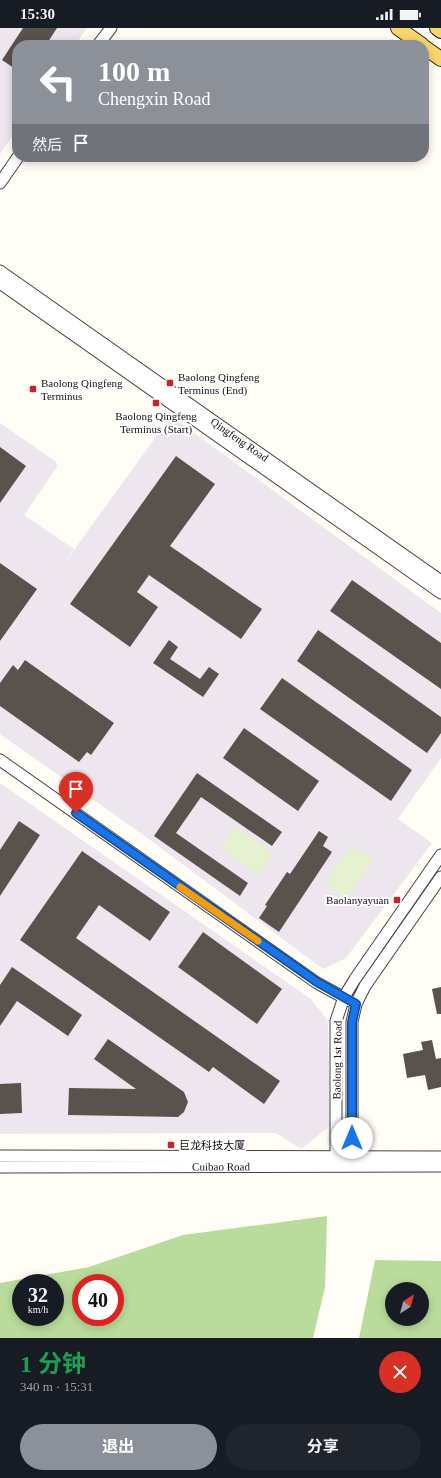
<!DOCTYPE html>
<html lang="zh">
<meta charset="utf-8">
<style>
:root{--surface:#171b24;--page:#20242c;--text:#f1f3f6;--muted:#9ea1a6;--accent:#8c9099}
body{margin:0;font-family:"Times New Roman","Noto Sans SC",serif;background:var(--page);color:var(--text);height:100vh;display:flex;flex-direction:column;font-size:15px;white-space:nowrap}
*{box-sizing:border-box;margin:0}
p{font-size:13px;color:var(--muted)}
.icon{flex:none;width:22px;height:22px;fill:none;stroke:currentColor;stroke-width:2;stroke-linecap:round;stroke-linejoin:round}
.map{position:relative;height:1310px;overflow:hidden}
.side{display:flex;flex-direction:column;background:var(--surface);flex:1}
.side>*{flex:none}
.hud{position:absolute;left:12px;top:12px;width:417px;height:122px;border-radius:16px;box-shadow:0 2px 10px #0003;background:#8c9099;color:#fff;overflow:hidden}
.needle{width:26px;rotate:36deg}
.buttons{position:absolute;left:385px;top:1254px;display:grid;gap:8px}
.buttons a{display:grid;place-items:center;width:44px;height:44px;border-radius:50%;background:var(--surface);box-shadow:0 2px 10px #0003;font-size:20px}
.speed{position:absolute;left:12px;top:1246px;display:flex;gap:8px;font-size:20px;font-weight:700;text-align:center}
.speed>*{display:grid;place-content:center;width:52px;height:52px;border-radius:50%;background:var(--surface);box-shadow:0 2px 10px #0003;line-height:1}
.speed small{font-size:10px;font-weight:400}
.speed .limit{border:6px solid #d22;background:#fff;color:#111}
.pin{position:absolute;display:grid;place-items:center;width:34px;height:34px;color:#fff;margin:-41px -17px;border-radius:50% 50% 50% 0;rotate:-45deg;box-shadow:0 0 4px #0007}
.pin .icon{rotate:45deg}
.me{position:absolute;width:44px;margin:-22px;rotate:0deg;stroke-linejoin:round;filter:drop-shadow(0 0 3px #0008)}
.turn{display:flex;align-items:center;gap:14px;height:84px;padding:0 20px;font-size:18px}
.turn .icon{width:52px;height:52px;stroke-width:2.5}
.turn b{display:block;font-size:28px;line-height:34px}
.then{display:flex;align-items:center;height:38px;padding:0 20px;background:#0003;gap:8px;font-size:15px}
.round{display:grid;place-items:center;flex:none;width:42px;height:42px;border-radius:21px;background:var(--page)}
.headline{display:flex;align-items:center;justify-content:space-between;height:68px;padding:0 20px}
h1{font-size:24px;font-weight:700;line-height:30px;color:#1e9e55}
.button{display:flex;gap:8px;margin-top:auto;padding:8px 20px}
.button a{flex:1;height:46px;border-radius:24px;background:var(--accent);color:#fff;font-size:16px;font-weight:700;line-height:46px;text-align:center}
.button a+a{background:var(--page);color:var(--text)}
.status{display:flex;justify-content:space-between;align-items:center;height:28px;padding:0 20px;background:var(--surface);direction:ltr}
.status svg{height:11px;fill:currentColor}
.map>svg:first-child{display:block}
.industrial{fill:#eee6ef}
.forest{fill:#b9dc9c;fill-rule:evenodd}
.pitch{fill:#e6f2cf}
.building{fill:#5a524d}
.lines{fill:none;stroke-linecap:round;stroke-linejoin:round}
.minor-casing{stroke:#444;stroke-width:13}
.major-casing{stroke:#222;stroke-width:16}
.minor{stroke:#fff;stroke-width:11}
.major{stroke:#f9d66b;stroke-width:14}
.route-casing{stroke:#114b97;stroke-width:10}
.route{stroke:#1a73e8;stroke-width:7}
.slow{stroke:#f59e0b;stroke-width:7}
.poi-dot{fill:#c4262e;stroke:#fff;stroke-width:1.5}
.labels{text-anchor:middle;stroke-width:4;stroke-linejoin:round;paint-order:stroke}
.poi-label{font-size:11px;fill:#111;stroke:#fff;text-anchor:start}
.street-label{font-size:11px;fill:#111;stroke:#fff}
</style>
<div class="status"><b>15:30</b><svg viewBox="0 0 49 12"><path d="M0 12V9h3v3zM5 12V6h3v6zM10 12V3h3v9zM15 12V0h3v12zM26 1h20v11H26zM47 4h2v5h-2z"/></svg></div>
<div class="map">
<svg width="441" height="1310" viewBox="0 0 441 1310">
<rect width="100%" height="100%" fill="#fffdf5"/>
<path class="industrial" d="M0 0H87L75 17H17V101L0 126Z
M171 388 441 585V730L398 791 432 815 346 930 323 941 146 809 0 706V395L56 434 57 439 24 487 74 521 58 544Z
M0 755 311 971 328 993 330 1098 301 1121 276 1105 0 1106Z"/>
<path class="forest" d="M327 1188 325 1259 313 1310H0V1255L89 1239 183 1207ZM21 1255H55V1289H21ZM81 1255H115V1289H81Z
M375 1232 441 1233V1310H359ZM392 1261H422V1291H392Z"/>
<path class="pitch" d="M236 799 273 825 258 847 220 820Z
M352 817 374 832 347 870 325 854Z"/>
<path class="building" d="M23 0H57L46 17H17V42L2 32Z
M0 419 26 438 0 475Z
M176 428 215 456 170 518 262 581 241 611 149 547 137 564 158 579 130 619 70 576Z
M0 535 37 561 0 613Z
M352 552 441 615V661L330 583Z
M318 602 441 689V705L427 725 297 633Z
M169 612 178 619 170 631 200 651 209 639 219 646 203 669 153 635Z
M25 632 114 695 91 727 87 724 79 734 0 678V655L13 637 18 642Z
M282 650 412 742 391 773 260 681Z
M244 700 319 753 298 783 223 730Z
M197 745 282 804 272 818 201 769 176 805 248 855 240 868 154 808Z
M19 793 40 807 0 868V822Z
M319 803 328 809 323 818 332 824 279 904 259 890 267 878 265 877 287 844 290 846Z
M82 823 170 884 150 913 99 877 76 910 280 1053 264 1076 213 1039 209 1044 20 912Z
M203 904 282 961 257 996 178 939Z
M12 939 82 987 68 1008 17 973 0 998V957Z
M441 959V986H437L432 961Z
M108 1011 184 1064 188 1074 184 1084 178 1089 68 1087 69 1060 136 1061 94 1031Z
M432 1012 436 1031 441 1030V1059L428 1062 425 1047 407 1050 403 1026 423 1022 421 1014Z
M21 1055 22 1085 0 1086V1056Z"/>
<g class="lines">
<defs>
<g id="minor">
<path d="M98 17 111 0"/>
<path d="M0 155 18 129"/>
<path id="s1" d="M0 243 441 553"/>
<path d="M0 255 441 565"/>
<path d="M0 732 317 955 350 973"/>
<path d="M441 827 355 951 344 969 336 993V1129L344 1138 352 1129V994L356 976 365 958 441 849"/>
<path d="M0 1128 441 1129"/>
<path id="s2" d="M0 1139 441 1138"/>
</g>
<path id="major" d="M398 0 422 17
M437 0 441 3
M424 19 441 31"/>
</defs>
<use href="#minor" class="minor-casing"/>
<use href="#major" class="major-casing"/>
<use href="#minor" class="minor"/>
<use href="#major" class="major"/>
</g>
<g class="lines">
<defs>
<path id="route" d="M76 785 317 954 356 976 352 994V1110"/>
</defs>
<use href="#route" class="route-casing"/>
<use href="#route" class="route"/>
<path class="slow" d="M180 859 258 913"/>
</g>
<g class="poi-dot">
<rect x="166" y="351" width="8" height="8" rx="2"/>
<rect x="29" y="357" width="8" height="8" rx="2"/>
<rect x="152" y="371" width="8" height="8" rx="2"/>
<rect x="393" y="868" width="8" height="8" rx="2"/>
<rect x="167" y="1113" width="8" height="8" rx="2"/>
</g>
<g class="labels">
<g class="poi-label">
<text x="178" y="353">Baolong Qingfeng<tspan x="178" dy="13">Terminus (End)</tspan></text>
<text x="41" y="359">Baolong Qingfeng<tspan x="41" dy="13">Terminus</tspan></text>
<text x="156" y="392" text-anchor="middle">Baolong Qingfeng<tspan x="156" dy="13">Terminus (Start)</tspan></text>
<text x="389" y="876" text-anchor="end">Baolanyayuan</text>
<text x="179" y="1121">巨龙科技大厦</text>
</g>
<g class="street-label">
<text dy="4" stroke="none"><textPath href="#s1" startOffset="293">Qingfeng Road</textPath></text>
<text transform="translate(337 1032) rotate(-89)" y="4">Baolong 1st Road</text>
<text dy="4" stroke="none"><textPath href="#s2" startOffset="221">Cuibao Road</textPath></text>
</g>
</g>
</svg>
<div class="buttons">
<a><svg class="needle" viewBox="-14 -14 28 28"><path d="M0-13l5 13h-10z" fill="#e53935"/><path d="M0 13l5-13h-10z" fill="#9ea1a6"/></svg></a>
</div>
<div class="speed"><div>32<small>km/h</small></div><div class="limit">40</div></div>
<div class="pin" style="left:76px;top:785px;background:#d93025"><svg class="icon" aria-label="arrive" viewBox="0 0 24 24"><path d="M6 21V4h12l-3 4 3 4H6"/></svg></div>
<svg class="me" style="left:352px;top:1110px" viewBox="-20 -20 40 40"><circle r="19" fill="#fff"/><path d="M0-13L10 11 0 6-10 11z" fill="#1a73e8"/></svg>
<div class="hud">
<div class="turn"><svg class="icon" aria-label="left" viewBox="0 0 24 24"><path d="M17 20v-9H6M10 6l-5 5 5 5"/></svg><div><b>100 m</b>Chengxin Road</div></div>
<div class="then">然后<svg class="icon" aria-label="arrive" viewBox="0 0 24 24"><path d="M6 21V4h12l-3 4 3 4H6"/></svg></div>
</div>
</div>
<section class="side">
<div class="headline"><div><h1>1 分钟</h1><p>340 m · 15:31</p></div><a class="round" style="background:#d93025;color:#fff"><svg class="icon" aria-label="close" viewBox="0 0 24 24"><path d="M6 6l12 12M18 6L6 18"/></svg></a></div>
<div class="button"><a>退出</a><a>分享</a></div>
</section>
